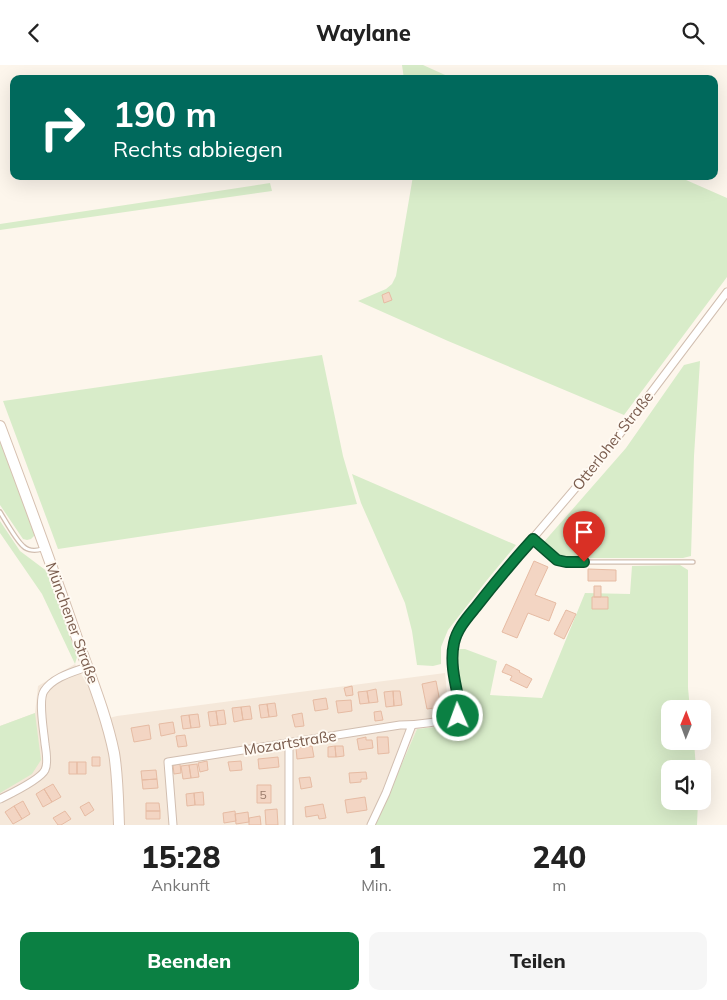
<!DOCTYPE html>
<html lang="de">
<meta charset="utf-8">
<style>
:root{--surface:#fff;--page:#f6f6f6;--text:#222;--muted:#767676;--accent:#0b8043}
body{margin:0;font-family:Mulish,sans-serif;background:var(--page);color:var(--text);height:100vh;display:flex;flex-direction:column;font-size:19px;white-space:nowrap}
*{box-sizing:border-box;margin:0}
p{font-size:16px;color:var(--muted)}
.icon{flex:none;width:28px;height:28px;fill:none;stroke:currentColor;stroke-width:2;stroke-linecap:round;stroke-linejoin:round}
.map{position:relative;height:760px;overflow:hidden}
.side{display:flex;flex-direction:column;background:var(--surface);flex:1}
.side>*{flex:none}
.guide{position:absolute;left:10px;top:10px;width:708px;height:105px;border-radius:10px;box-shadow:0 5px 20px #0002;background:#00695c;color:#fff;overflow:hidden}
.needle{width:32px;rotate:1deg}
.tools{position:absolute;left:661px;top:635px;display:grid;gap:10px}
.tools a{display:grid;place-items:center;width:50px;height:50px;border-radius:10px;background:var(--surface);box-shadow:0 5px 20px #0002;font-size:25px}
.pin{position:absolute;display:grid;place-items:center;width:42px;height:42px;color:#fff;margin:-51px -21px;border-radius:50% 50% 50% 0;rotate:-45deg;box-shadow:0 0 5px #0007}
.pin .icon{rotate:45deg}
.me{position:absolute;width:55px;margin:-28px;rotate:358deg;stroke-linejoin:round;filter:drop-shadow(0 0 4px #0008)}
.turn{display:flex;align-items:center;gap:18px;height:105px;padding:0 20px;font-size:22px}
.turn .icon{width:65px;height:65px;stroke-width:2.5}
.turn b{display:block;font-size:35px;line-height:42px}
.eta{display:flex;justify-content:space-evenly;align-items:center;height:85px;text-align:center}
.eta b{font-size:30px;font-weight:800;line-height:35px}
.button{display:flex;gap:10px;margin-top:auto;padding:10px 20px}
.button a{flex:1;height:58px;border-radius:10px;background:var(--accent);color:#fff;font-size:20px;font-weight:800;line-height:58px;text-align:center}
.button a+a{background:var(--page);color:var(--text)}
header{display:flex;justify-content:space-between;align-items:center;height:65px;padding:0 20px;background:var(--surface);font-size:22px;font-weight:800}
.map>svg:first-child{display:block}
.residential{fill:#f5e8da}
.green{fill:#d8ecc9}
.building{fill:#f3d5c3;stroke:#e6bba3}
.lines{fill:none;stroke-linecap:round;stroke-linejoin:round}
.service-casing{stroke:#d1beb0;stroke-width:5.5}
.minor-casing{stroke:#d1beb0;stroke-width:9}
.secondary-casing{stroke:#d6c0b0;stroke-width:12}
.service{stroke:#fff;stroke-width:3}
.minor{stroke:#fff;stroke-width:7}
.secondary{stroke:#fff;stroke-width:10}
.route-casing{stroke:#07532c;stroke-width:12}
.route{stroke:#0b8043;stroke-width:9}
.labels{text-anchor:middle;stroke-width:4;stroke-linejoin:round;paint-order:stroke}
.number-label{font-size:12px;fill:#987a6a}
.street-label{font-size:15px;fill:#7a5c4d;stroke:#fffaf3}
</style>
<header><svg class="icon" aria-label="back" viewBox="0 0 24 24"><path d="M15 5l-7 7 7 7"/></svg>Waylane<svg class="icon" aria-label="search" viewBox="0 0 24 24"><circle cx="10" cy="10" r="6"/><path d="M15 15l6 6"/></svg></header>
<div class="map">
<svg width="727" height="760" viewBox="0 0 727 760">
<rect width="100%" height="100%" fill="#fdf6ec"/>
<path class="residential" d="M75 599 90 624 101 655 117 651 445 608 450 658 417 664 375 760H0V661L35 648 38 621Z"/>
<path class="green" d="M402 0H423L454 14H404Z
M413 111H677L727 133V212L624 350 448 276 358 236 386 224 392 219 396 211Z
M270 118 272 126 0 165V159Z
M322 290 343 391 357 439 58 484 3 336Z
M700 296 694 391 691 491 683 493H562L556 490 543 478 626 383 684 300Z
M0 376 35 470 31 474 27 475 23 474 0 440Z
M352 409 516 480 487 515 448 565 441 582V599L433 601 417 600 412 566 405 538 361 438Z
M0 456 20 486 48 507 77 592 75 599 42 529 0 468Z
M680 500 688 505V623L690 644H670V676H694L696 704H670V736H698L697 760H375L417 664 461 659 470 653C461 631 457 608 457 584H465L497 596 490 630 542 633 585 528 630 529 632 501Z
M35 648 41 695 32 709 0 728V661Z"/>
<path class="building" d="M389 227 392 235 384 238 382 230Z
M534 496 548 502 535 530 556 538 549 556 528 548 517 573 502 567Z
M588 504 616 505V516H588Z
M594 521H601V532H594Z
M592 532H608V544H592Z
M566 545 576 549 564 574 554 569Z
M506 599 520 606 519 607 532 614 527 623 510 615 512 611 502 607Z
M436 616 441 642 427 644 422 619Z
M352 621 353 630 346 631 344 623Z
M376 624 378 637 369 638 367 626Z
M367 626 369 638 360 639 358 627Z
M393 626 394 641 386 642 384 627Z
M393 626H400L402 640 394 641Z
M326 633 328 644 315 646 313 635Z
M351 635 352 646 338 648 336 636Z
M275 638 277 651 269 652 267 639Z
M267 639 269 652 261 653 259 640Z
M250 641 252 654 243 655 241 642Z
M241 642 243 655 234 657 232 643Z
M224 645 226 659 218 660 216 646Z
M216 646 218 660 210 661 208 647Z
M381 646 383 655 375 656 374 647Z
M302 648 304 661 295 662 292 650Z
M198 649 200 662 191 663 189 650Z
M189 650 191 663 183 664 181 651Z
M173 657 175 668 161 671 159 659Z
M149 660 151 674 134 677 131 663Z
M185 670 187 681 178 682 176 671Z
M366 672V675H372L373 683 359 685 357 674Z
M377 672H388L389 688 378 689Z
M312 681 314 692 297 694 296 683Z
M335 681 336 692H328V682Z
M335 681H343L344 691 336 692Z
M92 692H100V701H92Z
M278 692 279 702 259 704 258 694Z
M207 696 208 705 200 707 198 698Z
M241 696 242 705 230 706 228 697Z
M69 697H77V709H69Z
M77 697H86V709H77Z
M180 699 181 708 174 709 173 700Z
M197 699 199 712 191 713 189 700Z
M189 700 191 713 183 714 181 701Z
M156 705 157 714 142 715 141 706Z
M366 707 367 714H361V717L350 718 349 708Z
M310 712 312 722 301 724 299 713Z
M157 714 158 723 143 724 142 715Z
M53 719 61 732 52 737 44 724Z
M257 720H271V738H257Z
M44 724 52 737 43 742 36 729Z
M203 727 204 740H195L194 728Z
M194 728 195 740 187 741 186 729Z
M365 732 367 745 347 748 345 735Z
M23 736 30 749 22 754 14 741Z
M89 737 94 745 85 751 80 742Z
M146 738H159L160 746H146Z
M323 739 326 753 319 754 318 750 306 752 305 742Z
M14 741 22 754 13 759 5 747Z
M277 744 278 760H266L265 745Z
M65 746 71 754 61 760H58L53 753Z
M146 746H160V754H146Z
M235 746 236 756 224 758 223 748Z
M248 747 249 757 236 759 235 749Z
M260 751 261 760H249V753Z"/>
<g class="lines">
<defs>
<path id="service" d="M0 447C5 455 16 475 23 481 28 486 36 486 42 484
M533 474 557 495 566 497H693"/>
<path id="minor" d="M289 678V760
M0 734C10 729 40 715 45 705 48 699 46 685 45 679 44 667 38 635 44 626 53 612 73 607 87 602
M173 760 168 697 400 660C417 660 442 657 458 651L461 646 453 603V591L454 577 459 564 488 526 607 386 727 227
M371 760 386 728 412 660"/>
<path id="secondary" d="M0 361C27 433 53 504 78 576 91 613 106 649 114 688 118 712 118 736 119 760"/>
</defs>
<use href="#service" class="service-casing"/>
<use href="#minor" class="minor-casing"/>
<use href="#secondary" class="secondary-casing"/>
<use href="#service" class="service"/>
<use href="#minor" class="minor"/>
<use href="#secondary" class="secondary"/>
</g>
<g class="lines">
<defs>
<path id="route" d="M458 651 461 646C457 624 449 600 454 578 457 564 467 553 476 542 494 519 513 496 533 474L557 495 566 497H584"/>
</defs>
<use href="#route" class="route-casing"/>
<use href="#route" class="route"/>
</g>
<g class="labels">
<g class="number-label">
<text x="263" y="734">5</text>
</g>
<g class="street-label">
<text transform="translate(613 376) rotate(-52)" y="5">Otterloher Straße</text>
<text transform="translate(72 558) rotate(70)" y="5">Münchener Straße</text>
<text transform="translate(290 678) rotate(-9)" y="5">Mozartstraße</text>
</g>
</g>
</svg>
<div class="tools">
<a><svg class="needle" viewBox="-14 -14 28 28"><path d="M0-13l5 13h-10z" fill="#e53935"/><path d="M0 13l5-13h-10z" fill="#767676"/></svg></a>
<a><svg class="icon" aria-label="sound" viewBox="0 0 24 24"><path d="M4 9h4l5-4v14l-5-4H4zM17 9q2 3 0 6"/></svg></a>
</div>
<div class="pin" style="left:584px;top:497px;background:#d93025"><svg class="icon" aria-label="arrive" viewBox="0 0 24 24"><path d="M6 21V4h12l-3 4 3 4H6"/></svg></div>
<svg class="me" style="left:458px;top:651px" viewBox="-20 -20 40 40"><circle r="17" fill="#0b8043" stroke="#fff" stroke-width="3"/><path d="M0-11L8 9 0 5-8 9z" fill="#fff"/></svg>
<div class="guide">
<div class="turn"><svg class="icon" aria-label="right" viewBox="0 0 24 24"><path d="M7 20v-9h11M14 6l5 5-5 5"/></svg><div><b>190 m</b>Rechts abbiegen</div></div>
</div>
</div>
<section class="side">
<div class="eta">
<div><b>15:28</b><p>Ankunft</p></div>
<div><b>1</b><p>Min.</p></div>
<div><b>240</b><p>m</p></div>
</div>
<div class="button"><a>Beenden</a><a>Teilen</a></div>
</section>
